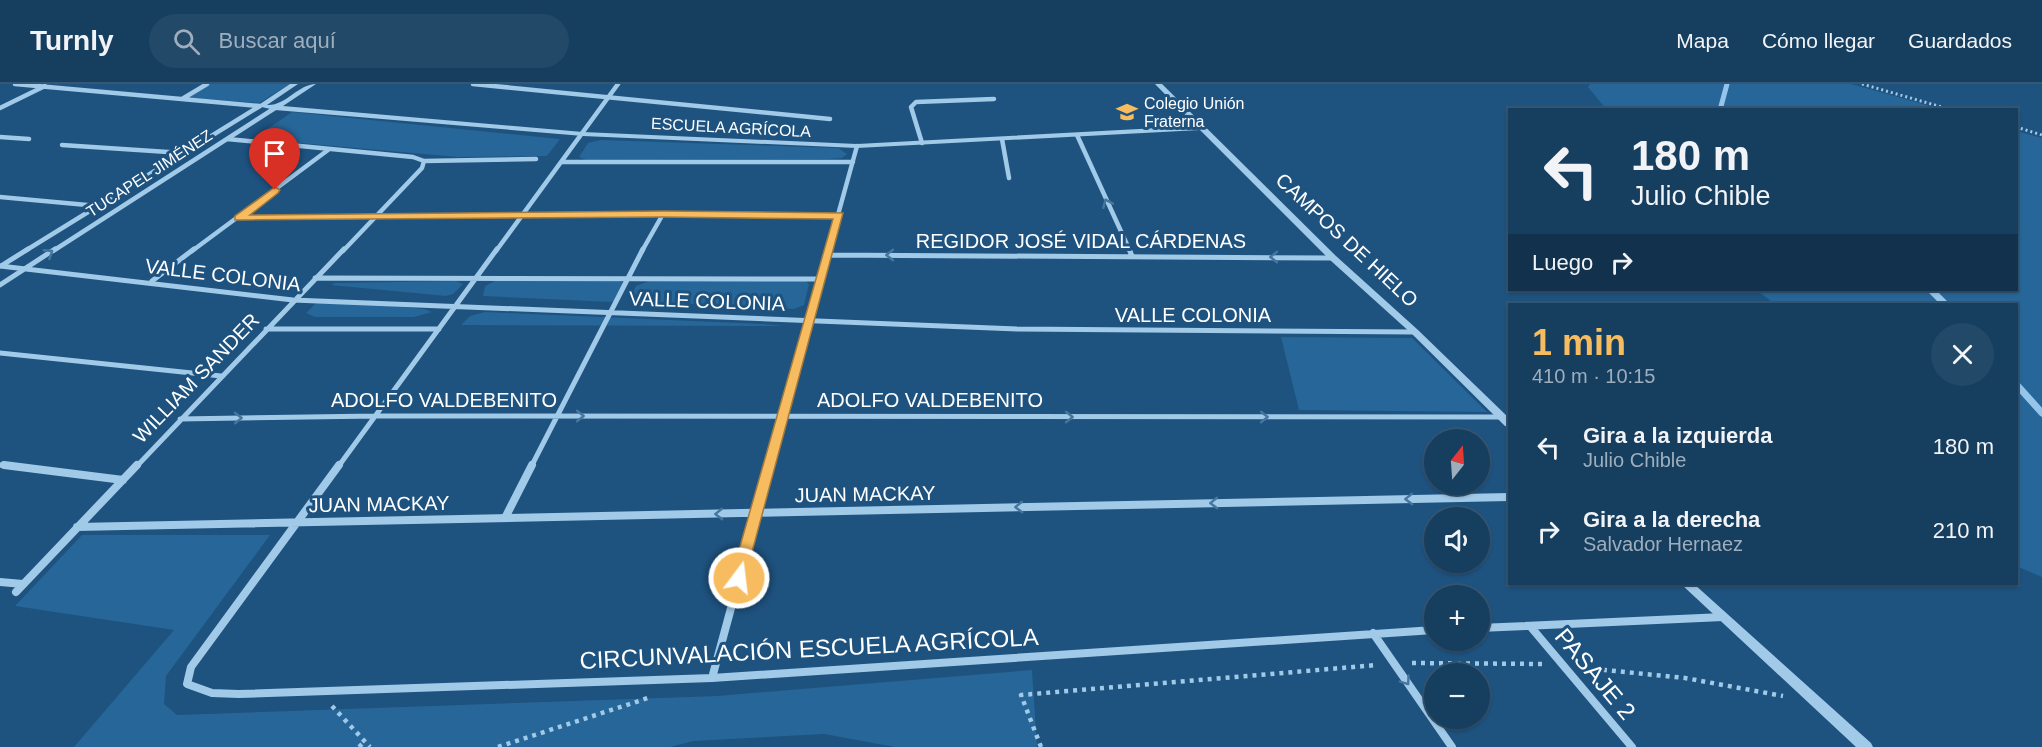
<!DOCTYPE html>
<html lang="es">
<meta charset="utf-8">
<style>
:root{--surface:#163e5f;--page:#234968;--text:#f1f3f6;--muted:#9eaebd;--line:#355774;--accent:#f8bc60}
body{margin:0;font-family:Arial,sans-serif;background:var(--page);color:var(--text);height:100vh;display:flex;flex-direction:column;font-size:22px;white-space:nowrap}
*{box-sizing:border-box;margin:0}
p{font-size:20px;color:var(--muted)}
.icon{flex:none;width:33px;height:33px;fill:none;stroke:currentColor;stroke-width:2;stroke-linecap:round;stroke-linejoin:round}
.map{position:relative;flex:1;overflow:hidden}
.side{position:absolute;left:1508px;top:219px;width:510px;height:282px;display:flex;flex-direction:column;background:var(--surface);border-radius:0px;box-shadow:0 2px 4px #0004,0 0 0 2px var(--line)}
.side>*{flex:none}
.top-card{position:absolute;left:1508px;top:24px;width:510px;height:183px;border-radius:0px;box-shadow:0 2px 4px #0004,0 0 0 2px var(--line);background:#163e5f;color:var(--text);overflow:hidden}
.needle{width:39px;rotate:17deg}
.buttons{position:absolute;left:1424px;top:345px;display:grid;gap:12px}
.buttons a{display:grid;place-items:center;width:66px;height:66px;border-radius:50%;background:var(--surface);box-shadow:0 2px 4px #0004,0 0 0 2px var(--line);font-size:30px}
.pin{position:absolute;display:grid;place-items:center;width:51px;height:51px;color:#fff;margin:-62px -26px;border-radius:50% 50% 50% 0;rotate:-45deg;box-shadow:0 0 6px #0007}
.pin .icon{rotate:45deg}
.me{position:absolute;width:66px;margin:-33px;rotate:15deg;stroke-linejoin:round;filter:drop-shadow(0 0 4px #0008)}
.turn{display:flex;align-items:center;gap:21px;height:126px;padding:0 24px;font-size:27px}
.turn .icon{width:78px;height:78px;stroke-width:2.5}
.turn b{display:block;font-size:42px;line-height:51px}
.then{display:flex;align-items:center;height:57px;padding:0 24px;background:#0003;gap:12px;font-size:22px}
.round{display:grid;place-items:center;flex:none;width:63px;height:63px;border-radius:32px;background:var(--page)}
.summary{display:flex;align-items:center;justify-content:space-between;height:102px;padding:0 24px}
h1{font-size:36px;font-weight:800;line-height:45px;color:var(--accent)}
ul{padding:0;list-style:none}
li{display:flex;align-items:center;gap:18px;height:84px;padding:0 24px}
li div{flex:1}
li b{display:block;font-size:22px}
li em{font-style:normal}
header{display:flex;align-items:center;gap:36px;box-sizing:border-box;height:84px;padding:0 30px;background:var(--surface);border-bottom:2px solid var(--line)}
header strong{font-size:28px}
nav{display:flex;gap:33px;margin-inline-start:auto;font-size:21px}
.search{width:420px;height:54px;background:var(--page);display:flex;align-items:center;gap:15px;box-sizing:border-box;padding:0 21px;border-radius:33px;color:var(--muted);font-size:22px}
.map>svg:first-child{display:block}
.green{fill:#276698}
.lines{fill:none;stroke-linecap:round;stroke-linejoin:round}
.stream-far1{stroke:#95c5ea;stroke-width:5}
.stream{stroke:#95c5ea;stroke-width:7}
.path-far1{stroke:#a1c9e8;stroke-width:3;stroke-dasharray:2 3;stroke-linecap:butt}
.path{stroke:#a1c9e8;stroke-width:4.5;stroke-dasharray:4 5;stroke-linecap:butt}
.minor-far2{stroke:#a1c9e8;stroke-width:4.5}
.minor-far1{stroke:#a1c9e8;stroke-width:5}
.minor{stroke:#a1c9e8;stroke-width:8}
.tertiary{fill:#a1c9e8;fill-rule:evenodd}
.oneway{stroke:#45769e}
.route{fill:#f8bc60;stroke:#a17a3e;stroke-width:1.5}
.labels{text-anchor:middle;stroke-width:6;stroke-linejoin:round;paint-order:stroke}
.far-poi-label{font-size:16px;fill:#fff;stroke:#1e527f;text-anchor:start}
.far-street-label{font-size:16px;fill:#fff;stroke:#1e527f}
.street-label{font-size:20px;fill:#fff;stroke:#1e527f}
.near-street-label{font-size:24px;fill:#fff;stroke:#1e527f}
</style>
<header>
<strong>Turnly</strong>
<div class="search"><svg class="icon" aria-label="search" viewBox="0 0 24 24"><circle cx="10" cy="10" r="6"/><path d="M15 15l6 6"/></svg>Buscar aquí</div>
<nav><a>Mapa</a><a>Cómo llegar</a><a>Guardados</a></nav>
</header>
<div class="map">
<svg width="2042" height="663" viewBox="0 0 2042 663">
<rect width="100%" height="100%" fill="#1e527f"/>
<path class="green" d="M209 0H290L259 19 187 14Z
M1590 0H1851L1941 25H1606L1588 3Z
M292 28 560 55 547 72 458 73 253 55Z
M2016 47 2042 54V493L2016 482V220H1775L1756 206H2016Z
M601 56 838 64 847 70 842 74 828 75 586 76 579 73 588 59Z
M456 197 463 200 453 210 446 212 331 201 335 199Z
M495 197H619L624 199 617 216 611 218 483 212 485 202Z
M649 197H806L809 200 804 221 794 225 631 217V211L636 202Z
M326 216 424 225 432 228 414 233H315L306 229 315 220Z
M485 228 763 240 784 242 461 241 470 232Z
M1281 253 1412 254 1487 328 1299 326Z
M82 451H270L166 592 164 620 177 631 717 612 1032 586 1037 663H895L824 650 693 657 670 663H74L174 546 15 522Z"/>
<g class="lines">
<path class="stream-far1" d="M1720 26 1727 0"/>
<path class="stream" d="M1931 206 1945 220
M2016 300 2042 329"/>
<path class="path-far1" d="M1862 0 1952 26
M2016 43 2042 51"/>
<path class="path" d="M1412 579 1542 580
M1585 584 1685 594 1783 612
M332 622 370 663
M359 663 365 657
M498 663 651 613
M1041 663 1021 611 1377 581"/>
<path class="minor-far2" d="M15 0 260 22
M473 0 830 35
M182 15 207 0
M0 24 45 2
M1077 51 1130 167
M0 53 29 55
M227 55 413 73 424 77 536 75
M1002 55 1009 94
M922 59 911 23 916 18 994 15
M62 61 183 69
M561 78H853
M0 113 98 122
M239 134 663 130 839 132
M25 167 260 22
M53 167 275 24
M192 167 328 66
M343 167 422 84 424 77
M496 167 618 0
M642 167 663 130
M828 167 857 62"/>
<path class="minor-far1" d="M1129 165 1132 172
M828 171 1333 174
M0 182 293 216 1017 245 1415 248
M1 182 28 165
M315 194 821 195
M152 197 194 165
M0 201 55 165
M266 245H439
M0 269 221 292
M180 335 376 332 1500 333
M0 381 16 383
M136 383 344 165
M338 383 497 165
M531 383 643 165
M770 383 829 165"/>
<path class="minor" d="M4 381 123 396
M339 381 191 583 187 600 212 609 239 610 712 594 1434 546
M505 434 532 381
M77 443 1509 413
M0 498 23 500
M16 508 137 381
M1530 542 1632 663
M1479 544 1723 533
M1373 549 1452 663
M712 594 770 381"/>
<path class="tertiary" d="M290 0H298L267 21C286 22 298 0 316 0L283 22 583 48 857 60 1196 42 1155 0H1162L1336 172 1418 246 1509 334V343L1505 342 1412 250 1330 176 1200 46 857 64 583 52 275 26 257 22Z
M1681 500H1694L1871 659 1873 663H1856Z"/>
</g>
<defs><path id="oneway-chevron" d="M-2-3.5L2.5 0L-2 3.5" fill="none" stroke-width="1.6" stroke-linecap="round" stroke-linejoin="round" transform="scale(1.5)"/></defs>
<g class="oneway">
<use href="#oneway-chevron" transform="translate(1107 119) rotate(-114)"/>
<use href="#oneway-chevron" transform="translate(49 169) rotate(-33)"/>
<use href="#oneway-chevron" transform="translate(890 171) rotate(-180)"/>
<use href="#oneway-chevron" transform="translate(1274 173) rotate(-180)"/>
<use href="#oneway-chevron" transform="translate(580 332)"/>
<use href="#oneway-chevron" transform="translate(1069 333)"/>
<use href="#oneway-chevron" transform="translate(1264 333)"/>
<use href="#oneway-chevron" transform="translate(238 334) rotate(-1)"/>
<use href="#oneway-chevron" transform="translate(1409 415) rotate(179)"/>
<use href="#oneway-chevron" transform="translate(1214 419) rotate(179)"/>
<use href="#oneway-chevron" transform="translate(1019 423) rotate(179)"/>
<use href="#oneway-chevron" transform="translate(719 430) rotate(179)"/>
<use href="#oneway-chevron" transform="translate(1406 597) rotate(55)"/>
</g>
<path class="route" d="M275 103 280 106 278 109 250 131 663 127 843 129 744 498 739 500 731 494 833 135 663 133 235 136V132Z"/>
<defs>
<symbol id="school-bare" viewBox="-9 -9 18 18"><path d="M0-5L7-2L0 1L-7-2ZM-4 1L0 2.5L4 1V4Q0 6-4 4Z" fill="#f8bc60" stroke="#1e527f" stroke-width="2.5" paint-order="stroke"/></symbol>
</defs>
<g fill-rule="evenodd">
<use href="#school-bare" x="1112" y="13" width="30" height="30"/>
</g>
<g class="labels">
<g class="far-poi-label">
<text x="1144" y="25">Colegio Unión<tspan x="1144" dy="18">Fraterna</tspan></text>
</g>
<g class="far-street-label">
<text transform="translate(731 43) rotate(3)" y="6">ESCUELA AGRÍCOLA</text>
<text transform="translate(149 89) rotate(-33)" y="6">TUCAPEL JIMÉNEZ</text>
</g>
<g class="street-label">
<text transform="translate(1347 156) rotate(43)" y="7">CAMPOS DE HIELO</text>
<text x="1081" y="164">REGIDOR JOSÉ VIDAL CÁRDENAS</text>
<text transform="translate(223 191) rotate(7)" y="7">VALLE COLONIA</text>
<text transform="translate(707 217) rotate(2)" y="7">VALLE COLONIA</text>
<text x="1193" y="238">VALLE COLONIA</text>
<text transform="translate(196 294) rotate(-46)" y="7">WILLIAM SANDER</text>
<text x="444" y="323">ADOLFO VALDEBENITO</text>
<text x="930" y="323">ADOLFO VALDEBENITO</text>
<text transform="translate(865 410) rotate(-1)" y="7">JUAN MACKAY</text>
<text transform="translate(379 420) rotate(-1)" y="7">JUAN MACKAY</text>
</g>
<g class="near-street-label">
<text transform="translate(809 565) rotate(-3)" y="8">CIRCUNVALACIÓN ESCUELA AGRÍCOLA</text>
<text transform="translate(1595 590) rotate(50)" y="8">PASAJE 2</text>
</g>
</g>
</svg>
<div class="buttons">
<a><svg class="needle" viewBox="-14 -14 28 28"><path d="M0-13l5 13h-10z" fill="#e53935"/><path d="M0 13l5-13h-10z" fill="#9eaebd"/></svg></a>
<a><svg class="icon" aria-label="sound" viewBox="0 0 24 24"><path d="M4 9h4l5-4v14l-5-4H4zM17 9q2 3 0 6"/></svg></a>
<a>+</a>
<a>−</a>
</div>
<div class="pin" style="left:275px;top:106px;background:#d93025"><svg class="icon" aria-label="arrive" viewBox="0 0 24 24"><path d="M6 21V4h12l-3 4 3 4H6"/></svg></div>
<svg class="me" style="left:739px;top:494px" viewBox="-20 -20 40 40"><circle r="17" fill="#f8bc60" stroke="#fff" stroke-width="3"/><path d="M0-11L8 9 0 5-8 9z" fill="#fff"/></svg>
<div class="top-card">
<div class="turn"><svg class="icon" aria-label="left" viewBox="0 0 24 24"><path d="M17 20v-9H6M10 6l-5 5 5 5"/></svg><div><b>180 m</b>Julio Chible</div></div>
<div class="then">Luego<svg class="icon" aria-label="right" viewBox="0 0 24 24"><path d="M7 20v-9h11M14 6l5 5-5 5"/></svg></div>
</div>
<section class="side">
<div class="summary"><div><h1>1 min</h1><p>410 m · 10:15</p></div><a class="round"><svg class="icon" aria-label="close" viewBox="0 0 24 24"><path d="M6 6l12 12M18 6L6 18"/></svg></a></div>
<ul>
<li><svg class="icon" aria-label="left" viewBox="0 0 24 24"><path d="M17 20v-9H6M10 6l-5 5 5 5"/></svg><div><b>Gira a la izquierda</b><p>Julio Chible</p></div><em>180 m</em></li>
<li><svg class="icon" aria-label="right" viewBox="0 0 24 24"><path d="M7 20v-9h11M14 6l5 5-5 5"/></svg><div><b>Gira a la derecha</b><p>Salvador Hernaez</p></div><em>210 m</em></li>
</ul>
</section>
</div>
